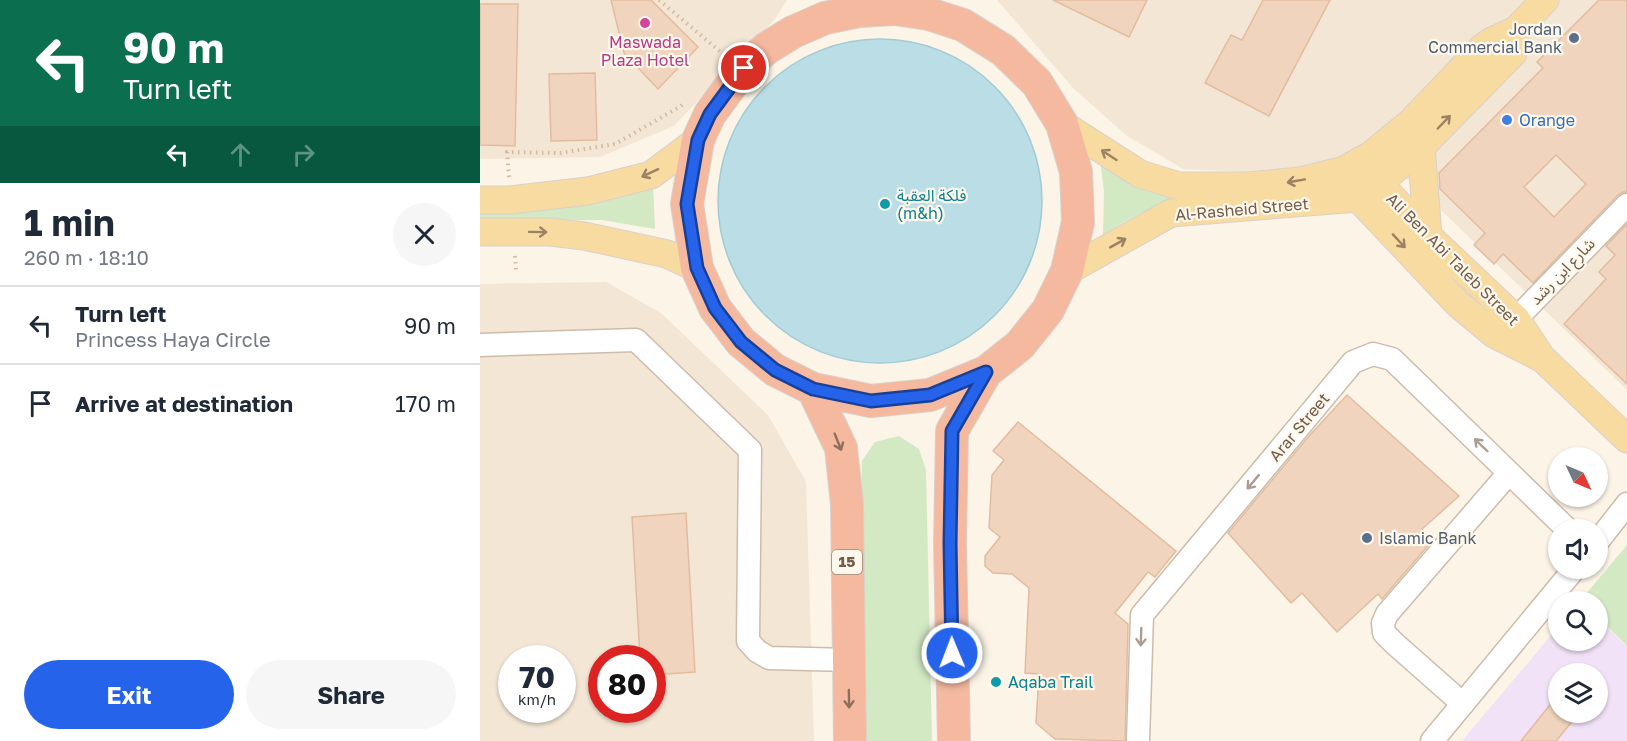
<!DOCTYPE html>
<meta charset="utf-8">
<style>
:root{--surface:#fff;--page:#f6f6f7;--text:#1f2937;--muted:#747a83;--line:#e0e1e3;--accent:#2563eb}
body{margin:0;font-family:"Golos Text","Noto Sans Arabic",sans-serif;background:var(--page);color:var(--text);height:100vh;display:flex;flex-direction:column;font-size:22px;white-space:nowrap}
*{box-sizing:border-box;margin:0}
p{font-size:20px;color:var(--muted)}
.icon{flex:none;width:33px;height:33px;fill:none;stroke:currentColor;stroke-width:2;stroke-linecap:round;stroke-linejoin:round}
.map{position:relative;flex:1;overflow:hidden}
.details{display:flex;flex-direction:column;background:var(--surface);width:480px}
.details>*{flex:none}
.guide{background:#0b6e4f;color:#fff;overflow:hidden}
.needle{width:39px;rotate:134deg}
.tools{position:absolute;left:1068px;top:447px;display:grid;gap:12px}
.tools a{display:grid;place-items:center;width:60px;height:60px;border-radius:50%;background:var(--surface);box-shadow:0 2px 4px #0004;font-size:30px}
.speed{position:absolute;left:18px;top:645px;display:flex;gap:12px;font-size:30px;font-weight:700;text-align:center}
.speed>*{display:grid;place-content:center;width:78px;height:78px;border-radius:50%;background:var(--surface);box-shadow:0 2px 4px #0004;line-height:1}
.speed small{font-size:15px;font-weight:400}
.speed .limit{border:9px solid #d22;background:#fff;color:#111}
.pin{position:absolute;display:grid;place-items:center;width:51px;height:51px;color:#fff;margin:-26px;border:3px solid #fff;border-radius:50%;box-shadow:0 2px 6px #0007}
.me{position:absolute;width:66px;margin:-33px;rotate:359deg;stroke-linejoin:round;filter:drop-shadow(0 0 4px #0008)}
.turn{display:flex;align-items:center;gap:21px;height:126px;padding:0 24px;font-size:27px}
.turn .icon{width:78px;height:78px;stroke-width:2.5}
.turn b{display:block;font-size:42px;line-height:51px}
.lanes{display:flex;align-items:center;height:57px;padding:0 24px;background:#0003;justify-content:center;gap:30px;direction:ltr}
.lanes .off{opacity:.35}
.round{display:grid;place-items:center;flex:none;width:63px;height:63px;border-radius:32px;background:var(--page)}
.overview{display:flex;align-items:center;justify-content:space-between;height:102px;padding:0 24px}
h1{font-size:36px;font-weight:700;line-height:45px}
.primary-button{display:flex;gap:12px;margin-top:auto;padding:12px 24px}
.primary-button a{flex:1;height:69px;border-radius:36px;background:var(--accent);color:#fff;font-size:24px;font-weight:700;line-height:69px;text-align:center}
.primary-button a+a{background:var(--page);color:var(--text)}
ul{padding:0;list-style:none}
li{display:flex;align-items:center;gap:18px;height:78px;padding:0 24px;border-top:2px solid var(--line)}
li div{flex:1}
li b{display:block;font-size:22px}
li em{font-style:normal}
main{display:flex;flex:1;min-height:0}
.map>svg:first-child{display:block}
.residential{fill:#f3e6d4;fill-rule:evenodd}
.education{fill:#f1e2f8;fill-rule:evenodd}
.green{fill:#d2e9c4}
.water{fill:#bbdde5;stroke:#a1ccd6;stroke-width:1.5}
.building{fill:#f0d4be;stroke:#e2bc9f;stroke-width:1.5;fill-rule:evenodd}
.lines{fill:none;stroke-linecap:round;stroke-linejoin:round}
.minor-casing{stroke:#cdbcac;stroke-width:25}
.major-casing{stroke:#d8d1cd;stroke-width:29}
.highway-casing{stroke:#d8d1cd;stroke-width:34}
.path{stroke:#d5b8a1;stroke-width:4;stroke-dasharray:1.5 4.5;stroke-linecap:butt}
.minor{stroke:#fff;stroke-width:22}
.major{stroke:#f8dba0;stroke-width:27}
.highway{stroke:#f4b99f;stroke-width:32}
.oneway{stroke:#9c8264}
.oneway2{stroke:#8e6f5c}
.oneway3{stroke:#ac9d93}
.route-casing{stroke:#184099;stroke-width:15}
.route{stroke:#2563eb;stroke-width:10}
.hotel-dot{fill:#d1479c;stroke:#fef8ec;stroke-width:2}
.service-dot{fill:#5c6f8a;stroke:#fef8ec;stroke-width:2}
.shop-dot{fill:#3f7fe0;stroke:#fef8ec;stroke-width:2}
.culture-dot{fill:#0f9aa8;stroke:#fef8ec;stroke-width:2}
.labels{text-anchor:middle;stroke-width:4.5;stroke-linejoin:round;paint-order:stroke}
.shield{fill:#fef8ec;stroke:#9d8b7b;stroke-width:1.5}
.shield-label{font-size:15px;font-weight:bold;fill:#745c4b}
.service-label{font-size:16px;fill:#4e5e75;stroke:#fef8ec;text-anchor:end}
.hotel-label{font-size:16px;fill:#b23c85;stroke:#fef8ec}
.shop-label{font-size:16px;fill:#366cbe;stroke:#fef8ec;text-anchor:start}
.culture-label{font-size:16px;fill:#0d838f;stroke:#fef8ec;text-anchor:start}
.street-label{font-size:16px;fill:#745c4b;stroke:#fef8ec}
</style>
<main>
<section class="details">
<div class="guide">
<div class="turn"><svg class="icon" aria-label="left" viewBox="0 0 24 24"><path d="M17 20v-9H6M10 6l-5 5 5 5"/></svg><div><b>90 m</b>Turn left</div></div>
<div class="lanes"><svg class="icon" aria-label="left" viewBox="0 0 24 24"><path d="M17 20v-9H6M10 6l-5 5 5 5"/></svg><svg class="icon off" aria-label="ahead" viewBox="0 0 24 24"><path d="M12 20V5M6 11l6-6 6 6"/></svg><svg class="icon off" aria-label="right" viewBox="0 0 24 24"><path d="M7 20v-9h11M14 6l5 5-5 5"/></svg></div>
</div>
<div class="overview"><div><h1>1 min</h1><p>260 m · 18:10</p></div><a class="round"><svg class="icon" aria-label="close" viewBox="0 0 24 24"><path d="M6 6l12 12M18 6L6 18"/></svg></a></div>
<ul>
<li><svg class="icon" aria-label="left" viewBox="0 0 24 24"><path d="M17 20v-9H6M10 6l-5 5 5 5"/></svg><div><b>Turn left</b><p>Princess Haya Circle</p></div><em>90 m</em></li>
<li><svg class="icon" aria-label="arrive" viewBox="0 0 24 24"><path d="M6 21V4h12l-3 4 3 4H6"/></svg><div><b>Arrive at destination</b></div><em>170 m</em></li>
</ul>
<div class="primary-button"><a>Exit</a><a>Share</a></div>
</section>
<div class="map">
<svg width="1147" height="741" viewBox="0 0 1147 741">
<rect width="100%" height="100%" fill="#fcf4e6"/>
<path class="residential" d="M0 0H307L295 19 194 126 120 157 0 159Z
M517 0H1147V390L930 180 703 169 646 135 594 89Z
M126 282 181 313 288 415 326 482 334 741H0V284ZM32 658H82V710H32ZM122 658H172V710H122Z"/>
<path class="education" d="M1118 618 1147 647V741H982L1078 627V640H1118ZM1078 674H1118V712H1078Z"/>
<path class="green" d="M620 160 655 178 846 187 695 202 665 211 642 223 628 233 623 235 624 191Z
M173 185 175 229 122 220 0 221V207Z
M419 436 439 449 446 470 452 741H384L381 495 382 461 395 442Z
M1147 545V646L1118 617V602L1100 601Z"/>
<path class="water" d="M238 201a162 162 0 1 1 324 0a162 162 0 1 1-324 0Z"/>
<path class="building" d="M131 0H171L218 47 178 89 144 53Z
M573 0H667L649 37Z
M783 0H850L789 116 725 83 751 35 762 40Z
M1119 0H1147V192H1143L1137 196 1053 283 1023 254 1014 264 994 245 1005 233 960 189 959 173 1063 68 1057 62ZM1076 155 1106 184 1074 217 1044 187Z
M0 4H38L35 146 0 145Z
M115 73 117 140 71 141 69 74Z
M1147 224V384L1084 324 1126 279 1119 272 1135 255 1126 246Z
M867 395 979 496 942 529 952 541 902 599 898 594 857 632 822 593 811 603 748 533 829 436Z
M538 422 696 551 675 577 668 572 635 613 648 624 645 741 575 739 556 723 559 674 545 673 549 588 532 574 513 573 505 566V556L520 537 509 528 512 475 524 460 513 451Z
M206 513 215 672 172 675V658H160L152 517Z
M1078 695V712H1100L1076 741H1041Z"/>
<g class="lines">
<defs>
<path id="minor" d="M1032 335 1036 319 1147 205
M0 345 156 340 270 450 268 641 277 651 289 658 369 660
M1118 541 1147 504
M983 704 915 644 904 633 903 623 907 614 1029 473
M658 741 662 615 873 362 893 354 912 359 1088 530
M952 741 1095 568"/>
<path id="major" d="M582 124 660 174 699 186H768L820 181 864 170 891 155 930 123 1002 48 1012 41 1036 30 1065 0
M941 147 948 236
M883 177 899 183 948 236 1036 319 1062 358 1147 439
M871 183 878 198 978 304 1014 334 1061 358
M0 200H30L108 191 171 175 218 140
M0 232H70L104 236 187 254 217 268
M587 271 691 213 878 198 899 183 941 147 1033 53 1036 30"/>
<path id="highway" d="M333 389 361 448 367 504 370 741
M474 741 470 543 472 431 506 372 540 345 568 310 587 271 598 222 596 172 582 124 557 83 523 50 483 25 449 14 415 9 379 11 345 18 313 32 287 48 264 68 255 80 230 114 218 140 207 204 217 268 235 308 261 342 295 370 333 389 391 401 450 395 506 372"/>
</defs>
<use href="#minor" class="minor-casing"/>
<use href="#major" class="major-casing"/>
<use href="#highway" class="highway-casing"/>
<path class="path" d="M179 0 243 54
M29 177 27 152 80 153 135 144 201 106 204 103
M35 256 36 270"/>
<use href="#minor" class="minor"/>
<use href="#major" class="major"/>
<use href="#highway" class="highway"/>
</g>
<defs><path id="oneway-shaft" d="M-6 0H5M1.5-3L5.5 0L1.5 3" fill="none" stroke-width="1.6" stroke-linecap="round" stroke-linejoin="round" transform="scale(1.5)"/></defs>
<g class="oneway">
<use href="#oneway-shaft" transform="translate(964 122) rotate(-46)"/>
<use href="#oneway-shaft" transform="translate(629 155) rotate(-147)"/>
<use href="#oneway-shaft" transform="translate(170 173) rotate(155)"/>
<use href="#oneway-shaft" transform="translate(816 181) rotate(170)"/>
<use href="#oneway-shaft" transform="translate(58 232) rotate(1)"/>
<use href="#oneway-shaft" transform="translate(919 241) rotate(47)"/>
<use href="#oneway-shaft" transform="translate(638 243) rotate(-29)"/>
</g>
<g class="oneway2">
<use href="#oneway-shaft" transform="translate(358 442) rotate(68)"/>
<use href="#oneway-shaft" transform="translate(369 699) rotate(89)"/>
</g>
<g class="oneway3">
<use href="#oneway-shaft" transform="translate(1001 445) rotate(-136)"/>
<use href="#oneway-shaft" transform="translate(773 482) rotate(130)"/>
<use href="#oneway-shaft" transform="translate(661 637) rotate(92)"/>
</g>
<g class="lines">
<defs>
<path id="route" d="M264 68 230 114 218 140 207 204 217 268 235 308 261 342 295 370 333 389 391 401 450 395 506 372 472 431 470 543 472 653"/>
</defs>
<use href="#route" class="route-casing"/>
<use href="#route" class="route"/>
</g>
<circle class="hotel-dot" cx="165" cy="23" r="6"/>
<g class="service-dot">
<circle cx="1094" cy="38" r="6"/>
<circle cx="887" cy="538" r="6"/>
</g>
<circle class="shop-dot" cx="1027" cy="120" r="6"/>
<g class="culture-dot">
<circle cx="405" cy="204" r="6"/>
<circle cx="516" cy="682" r="6"/>
</g>
<g class="labels">
<rect class="shield" x="352" y="550" width="30" height="24" rx="4.5"/>
<g class="shield-label">
<text x="367" y="567">15</text>
</g>
<g class="service-label">
<text x="1082" y="35">Jordan<tspan x="1082" dy="18">Commercial Bank</tspan></text>
<text x="899" y="544" text-anchor="start">Islamic Bank</text>
</g>
<g class="hotel-label">
<text x="165" y="48">Maswada<tspan x="165" dy="18">Plaza Hotel</tspan></text>
</g>
<g class="shop-label">
<text x="1039" y="126">Orange</text>
</g>
<g class="culture-label">
<text x="417" y="201">فلكة العقبة<tspan x="417" dy="18">(m&amp;h)</tspan></text>
<text x="528" y="688">Aqaba Trail</text>
</g>
<g class="street-label">
<text transform="translate(762 209) rotate(-5)" y="6">Al-Rasheid Street</text>
<text transform="translate(973 259) rotate(45)" y="6">Ali Ben Abi Taleb Street</text>
<text transform="translate(1082 271) rotate(-46)" y="6">شارع ابن رشد</text>
<text transform="translate(819 427) rotate(-50)" y="6">Arar Street</text>
</g>
</g>
</svg>
<div class="tools">
<a><svg class="needle" viewBox="-14 -14 28 28"><path d="M0-13l5 13h-10z" fill="#e53935"/><path d="M0 13l5-13h-10z" fill="#747a83"/></svg></a>
<a><svg class="icon" aria-label="sound" viewBox="0 0 24 24"><path d="M4 9h4l5-4v14l-5-4H4zM17 9q2 3 0 6"/></svg></a>
<a><svg class="icon" aria-label="search" viewBox="0 0 24 24"><circle cx="10" cy="10" r="6"/><path d="M15 15l6 6"/></svg></a>
<a><svg class="icon" aria-label="layers" viewBox="0 0 24 24"><path d="M12 4l9 5-9 5-9-5zM3 14l9 5 9-5"/></svg></a>
</div>
<div class="speed"><div>70<small>km/h</small></div><div class="limit">80</div></div>
<div class="pin" style="left:264px;top:68px;background:#d93025"><svg class="icon" aria-label="arrive" viewBox="0 0 24 24"><path d="M6 21V4h12l-3 4 3 4H6"/></svg></div>
<svg class="me" style="left:472px;top:653px" viewBox="-20 -20 40 40"><circle r="17" fill="#2563eb" stroke="#fff" stroke-width="3"/><path d="M0-11L8 9 0 5-8 9z" fill="#fff"/></svg>
</div>
</main>
